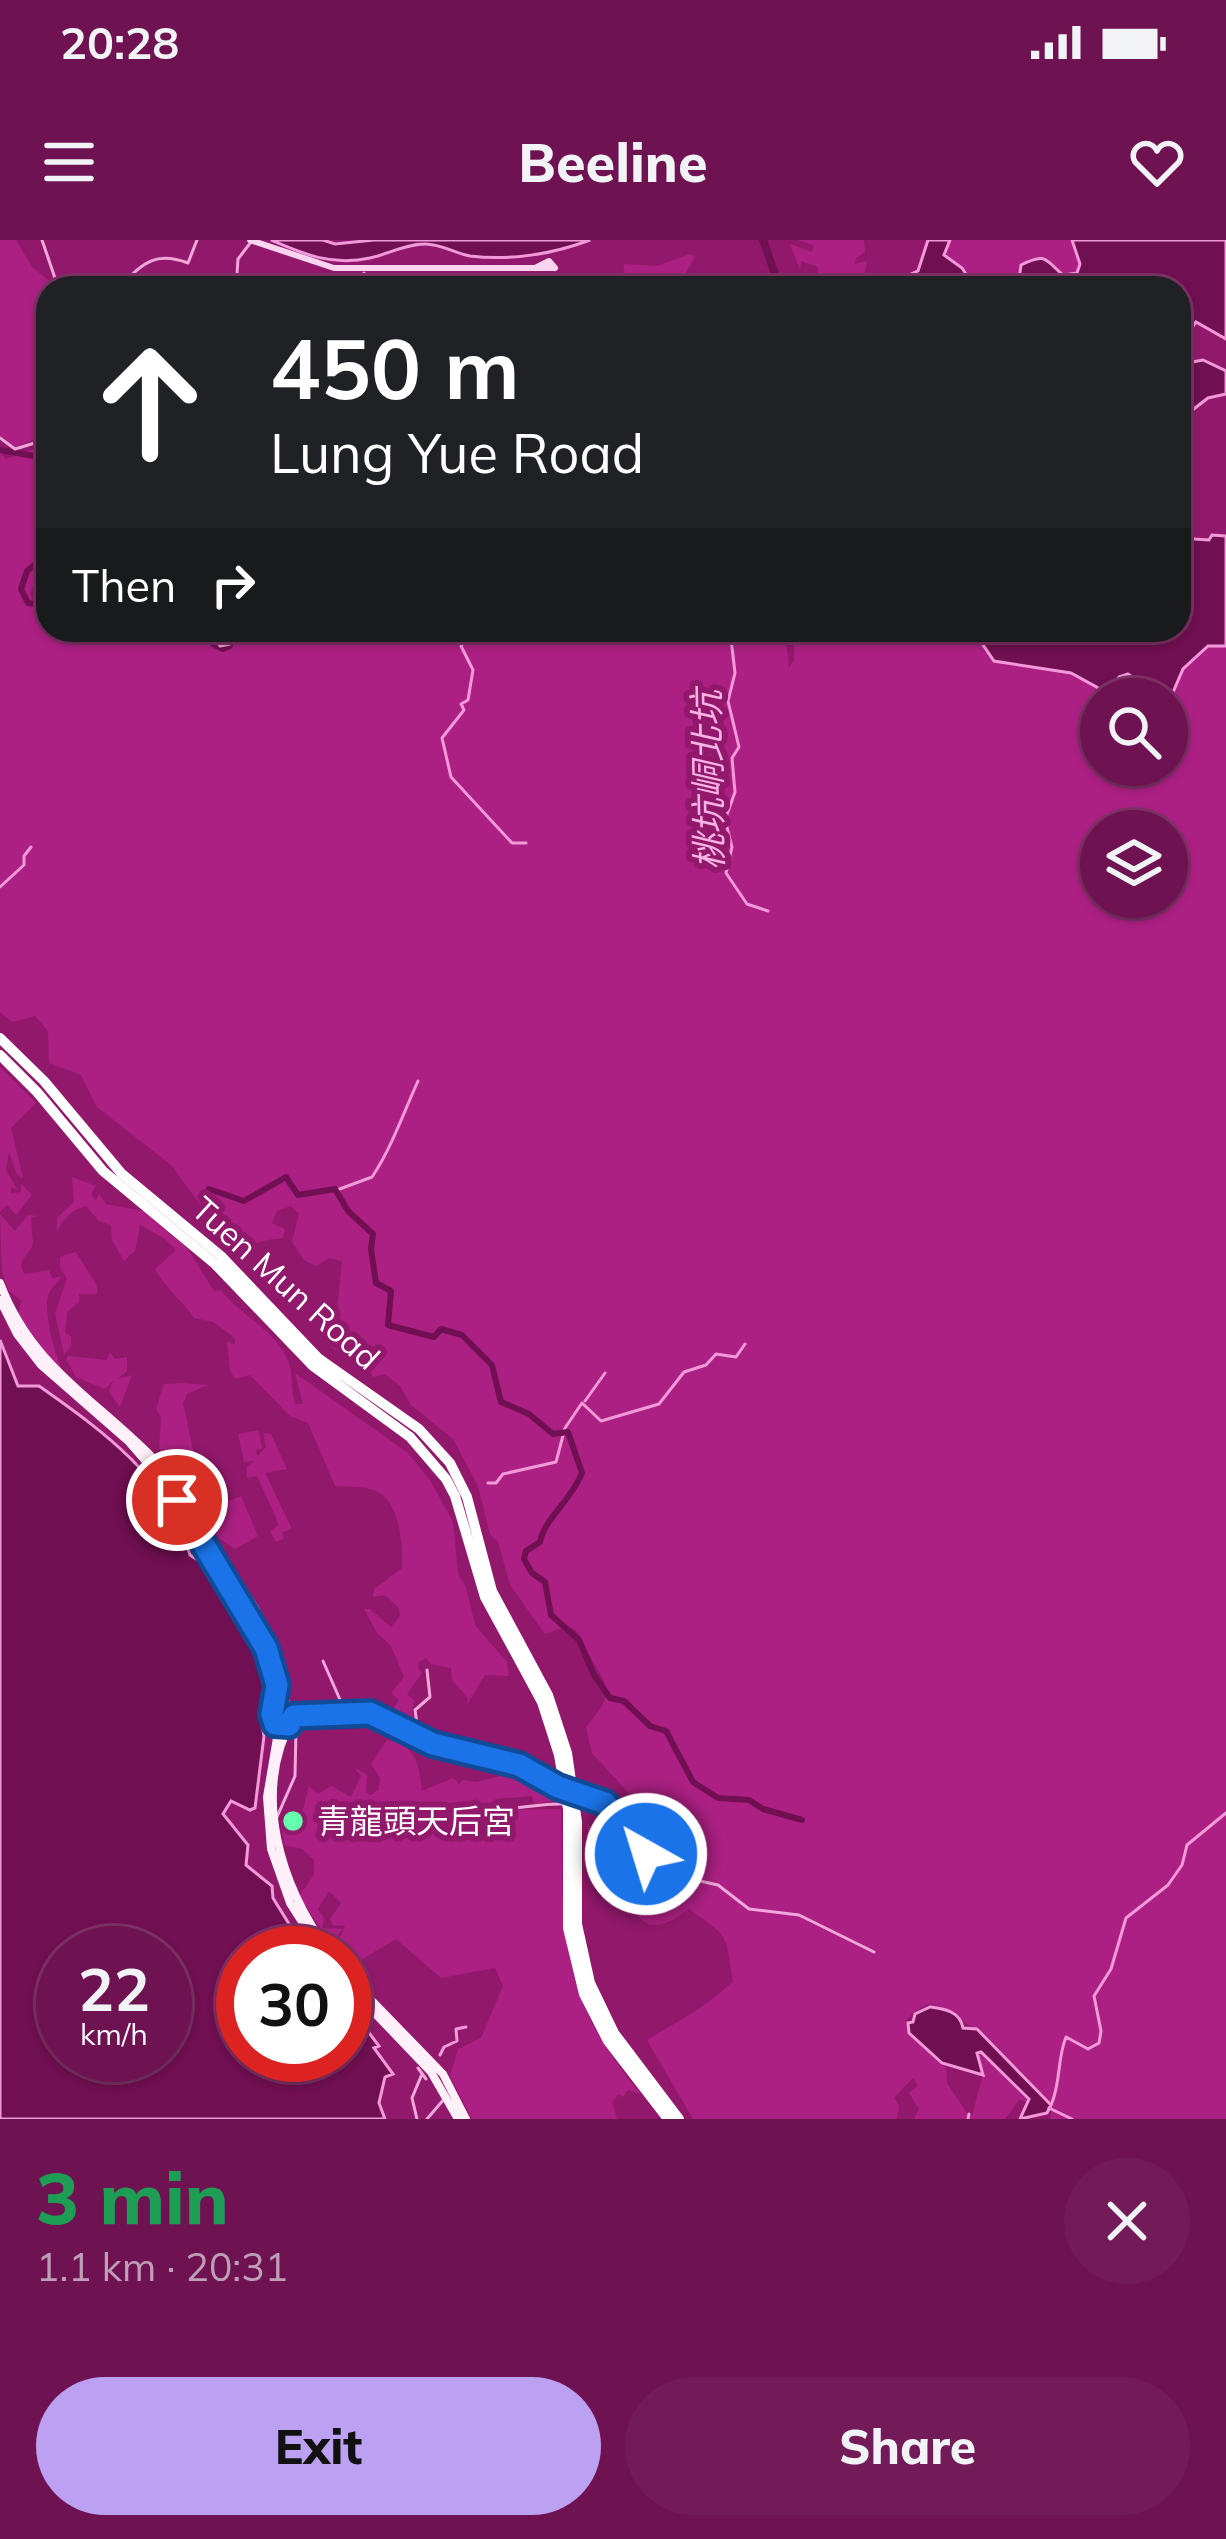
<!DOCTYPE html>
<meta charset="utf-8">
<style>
:root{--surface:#6e1251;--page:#731b58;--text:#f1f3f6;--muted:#bf9eb7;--line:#803268;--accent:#bca0f2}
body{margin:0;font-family:Mulish,"Noto Sans TC",sans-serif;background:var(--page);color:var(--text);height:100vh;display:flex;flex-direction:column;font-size:45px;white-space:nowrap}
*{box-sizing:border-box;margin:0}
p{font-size:39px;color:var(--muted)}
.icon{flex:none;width:66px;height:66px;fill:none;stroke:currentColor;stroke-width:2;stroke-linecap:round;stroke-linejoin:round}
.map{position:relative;height:1879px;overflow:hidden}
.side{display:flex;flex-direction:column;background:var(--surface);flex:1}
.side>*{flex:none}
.top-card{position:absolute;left:36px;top:36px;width:1155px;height:366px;border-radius:36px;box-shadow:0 3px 9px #0004,0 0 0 3px var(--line);background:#202124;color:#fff;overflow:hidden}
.controls{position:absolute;left:1080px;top:438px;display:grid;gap:24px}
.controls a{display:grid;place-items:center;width:108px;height:108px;border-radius:50%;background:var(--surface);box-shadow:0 3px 9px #0004,0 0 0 3px var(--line);font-size:60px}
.speed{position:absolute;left:36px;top:1686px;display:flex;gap:24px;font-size:60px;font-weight:700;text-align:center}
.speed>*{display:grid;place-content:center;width:156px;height:156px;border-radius:50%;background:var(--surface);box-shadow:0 3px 9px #0004,0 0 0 3px var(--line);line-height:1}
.speed small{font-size:30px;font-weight:400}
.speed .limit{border:18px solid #d22;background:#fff;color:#111}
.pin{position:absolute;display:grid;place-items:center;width:102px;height:102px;color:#fff;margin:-51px;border:6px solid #fff;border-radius:50%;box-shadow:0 3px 12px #0007}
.me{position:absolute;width:132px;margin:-66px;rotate:321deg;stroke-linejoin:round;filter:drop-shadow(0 0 9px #0008)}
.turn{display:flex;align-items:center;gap:42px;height:252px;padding:0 36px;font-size:54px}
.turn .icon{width:156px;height:156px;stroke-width:2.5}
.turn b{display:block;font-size:84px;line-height:102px}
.then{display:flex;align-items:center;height:114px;padding:0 36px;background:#0003;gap:24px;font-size:45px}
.round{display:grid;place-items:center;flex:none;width:126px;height:126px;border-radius:63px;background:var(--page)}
.headline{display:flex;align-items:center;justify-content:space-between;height:204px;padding:0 36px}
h1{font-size:72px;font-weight:800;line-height:90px;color:#1e9e55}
.cta{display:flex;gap:24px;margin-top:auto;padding:24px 36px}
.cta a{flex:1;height:138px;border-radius:72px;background:var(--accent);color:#111;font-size:48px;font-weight:800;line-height:138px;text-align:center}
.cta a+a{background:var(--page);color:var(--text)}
.status{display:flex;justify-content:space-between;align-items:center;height:84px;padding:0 60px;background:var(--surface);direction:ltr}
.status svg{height:33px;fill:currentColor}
header{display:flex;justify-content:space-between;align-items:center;height:156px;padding:0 36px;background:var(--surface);font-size:54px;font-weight:800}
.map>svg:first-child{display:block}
.green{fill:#ac2083;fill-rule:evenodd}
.water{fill:#700f51;stroke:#f29ad9;stroke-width:3;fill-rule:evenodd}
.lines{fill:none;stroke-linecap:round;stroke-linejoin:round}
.stream{stroke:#f29ad9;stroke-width:3}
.canal{stroke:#700f51;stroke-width:6}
.river{stroke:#700f51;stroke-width:8}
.primary-tunnel{stroke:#a23b82;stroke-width:8;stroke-dasharray:8 4;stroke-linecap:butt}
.street{stroke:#f0a7db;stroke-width:3}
.secondary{stroke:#fbd5ef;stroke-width:6}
.primary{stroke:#fff0fa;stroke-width:8}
.highway{stroke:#fff;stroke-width:10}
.route-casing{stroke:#114b97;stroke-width:30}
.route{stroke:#1a73e8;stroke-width:21}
.poi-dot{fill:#66ffac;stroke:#92186c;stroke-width:4.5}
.labels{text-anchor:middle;stroke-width:12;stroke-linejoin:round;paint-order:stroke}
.street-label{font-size:33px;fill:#fff;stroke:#92186c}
.poi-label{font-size:33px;fill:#fff;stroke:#92186c;text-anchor:start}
.water-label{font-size:36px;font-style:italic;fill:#f7b3e3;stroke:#92186c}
</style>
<div class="status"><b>20:28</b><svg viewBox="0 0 49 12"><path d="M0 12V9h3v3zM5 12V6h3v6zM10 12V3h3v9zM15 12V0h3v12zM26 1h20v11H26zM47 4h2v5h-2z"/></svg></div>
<header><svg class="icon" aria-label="menu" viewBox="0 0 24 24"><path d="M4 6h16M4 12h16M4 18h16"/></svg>Beeline<svg class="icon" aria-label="heart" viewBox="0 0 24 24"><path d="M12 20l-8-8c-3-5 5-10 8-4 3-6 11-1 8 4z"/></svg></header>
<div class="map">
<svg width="1226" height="1879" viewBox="0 0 1226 1879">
<rect width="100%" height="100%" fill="#92186c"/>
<path class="green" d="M0 0H16L32 27 52 43 47 53 48 212 36 199 15 207 0 196Z
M798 0H864L865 12 856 18 855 24 867 21 863 42 838 38 839 48H819L818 27 801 21 800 30 790 4 812 12 813 5Z
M950 0H1072L1080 26 1077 33 1063 35 1047 18 1019 31 1018 48H975C967 31 953 26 944 13Z
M690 14 695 17 677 48H612L623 45 624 24 657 26Z
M34 209 48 236V322L35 339 30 354 38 369H48V390H195L204 393 215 406 222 397 215 390H785L789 427 794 420V390H973L994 421 1071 433 1108 451 1119 437 1128 434 1157 459H1101V525H1167C1167 478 1165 425 1216 403L1226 406V1879H1050L1053 1865 979 1788C950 1784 939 1742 906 1781L908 1794 946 1828 947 1843 967 1873 972 1875 983 1835 977 1812H981L1029 1862 1019 1860 1005 1879H914L919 1869 909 1853 918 1845 913 1838 894 1858 899 1866 897 1879H693L647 1800C678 1781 707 1767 733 1741 725 1690 729 1698 689 1669 662 1689 642 1695 629 1658L621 1659 618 1639 595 1643 588 1614 587 1584 667 1621 689 1619 592 1513 586 1487C619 1449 606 1447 586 1409 581 1397 581 1393 569 1386L545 1394 510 1345 498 1302 490 1294 478 1246 453 1199 411 1165 400 1146 385 1134 373 1137 358 1114 335 1110 316 1094 317 1079 337 1070 342 1021 329 1018 316 1026 304 1020 292 1002 299 974 291 966 277 971 272 983 285 989 283 998C268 1000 250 1001 242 1014L224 1001 226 978 218 969 202 967 171 925 97 867 81 835 49 823 48 791 35 776 12 782 0 772V212L6 219ZM1101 591H1167V657H1101Z
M0 827 36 863 11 888 23 938 17 935 9 912 6 930 17 949 11 948V953L21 952V944L32 955 16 975 7 965 0 972Z
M72 937 96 946 91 954 96 961 99 954 106 964 143 971 187 1008 214 1051 221 1050C239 1075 280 1093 289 1124 293 1136 291 1151 295 1164H303L295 1133 408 1213 431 1242 453 1282 458 1334 466 1347 475 1385 507 1422 509 1436 485 1435 466 1466 468 1458 452 1440 451 1428 431 1424 426 1418 419 1422 418 1428 422 1433 407 1454 414 1460 412 1473 418 1490 393 1470 399 1460 391 1453 404 1437 391 1406 377 1393 364 1369H370L391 1387 400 1376 399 1368 385 1355 373 1357 374 1349 402 1328C403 1305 400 1259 374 1250 363 1246 347 1247 335 1246L308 1183 290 1176 250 1135 235 1139 230 1131 227 1101 235 1105V1098L213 1082 194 1078C182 1060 166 1049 155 1029L176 1010 165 999 140 985 135 1011 124 1021 112 1000 111 985 99 981 86 966C72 970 63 978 57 992V978L74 962Z
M0 974 15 991 28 975 38 976 31 978 33 1004C29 1016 15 1020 25 1034L49 1030 52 1038 61 1037C58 1043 52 1047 49 1053 42 1067 55 1118 63 1130L55 1125 23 1081 18 1074 22 1061 8 1050 2 1032Z
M76 1012 97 1046V1054H79V1062L67 1072 65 1092 71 1097V1106L64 1115 55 1073 67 1039 60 1027V1017Z
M110 1112 115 1119 127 1117V1131L117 1139 132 1135 120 1167 109 1152 113 1141 105 1149 76 1137 66 1119 68 1116 107 1120Z
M181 1143 208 1145 187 1154 183 1163 196 1224 187 1220 180 1230 204 1258 218 1266 241 1256 258 1296 235 1309 220 1299 204 1275 201 1277 159 1209 161 1178 156 1169 164 1144Z
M259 1190 262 1209 256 1210 257 1216 266 1207 263 1193 271 1194 287 1229 265 1233 292 1289 282 1292 284 1298 276 1302 270 1291 278 1286 277 1280 257 1236 247 1238V1226L255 1221 244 1222 238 1194Z
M387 1500C416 1504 419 1525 422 1551L453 1538 459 1544 463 1540 476 1542 513 1533 559 1552V1560L534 1564 532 1556 495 1559 499 1570 561 1569C563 1692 557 1755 641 1854L628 1850 623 1857 618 1854 612 1862 617 1879H472L450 1836 458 1809 481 1798 503 1746 495 1728 441 1738 396 1699 349 1727 345 1713 335 1709 345 1686 333 1685 330 1679 341 1663 329 1651 318 1669 324 1678 322 1688 342 1689 332 1705 299 1656 314 1635V1620L302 1609 284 1605 281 1580 293 1588 300 1581 309 1546 318 1554 331 1546 351 1557 361 1536 354 1527 367 1535 366 1553 371 1555 379 1549 380 1538 371 1524Z"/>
<path class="water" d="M271 0H323L335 4 374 0H590C553 14 510 21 470 16 455 13 441 4 425 4 405 4 389 14 370 18 333 26 305 15 271 0Z
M928 0H950L944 15 962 28 975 48H907L911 34 918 31Z
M1072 0H1226V99L1196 82 1188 93 1180 116 1186 123 1203 120 1226 131V154L1208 158 1186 175 1189 196 1179 220V48H1018L1021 25C1047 12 1045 20 1063 35L1077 33 1080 24Z
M1212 295 1226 296V406H1208L1183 429 1168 464 1167 459C1147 459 1143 443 1128 434L1119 437 1112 448 1104 451 1071 433 994 421 973 390H1179V298L1209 300Z
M0 1100 18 1146H39C101 1190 168 1236 190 1315L201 1322 243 1381 264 1439 266 1454 260 1472 264 1496 255 1568 250 1570 231 1561 223 1574 248 1605 246 1625 272 1646 273 1658 307 1713H243V1815H345V1761L379 1806 374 1808 393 1834 385 1837 379 1863 385 1879H0ZM63 1713H165V1815H63Z
M930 1767C944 1769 960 1771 963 1788L977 1789 1051 1865 1047 1873 1020 1879 1029 1859 981 1812 977 1813 983 1835 942 1823 909 1793 908 1783 913 1782 915 1774Z"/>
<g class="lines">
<path class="stream" d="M141 37 184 48
M462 390 467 399 461 406 473 430 468 460 461 464 464 470 442 498 451 537 512 603H526
M730 390 735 433 728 461 739 507 732 518 735 552 725 580 732 607 726 633 747 664 768 671
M0 647 24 625V616L31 607
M337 950 372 937C392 907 403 874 418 841
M192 980 206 960
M585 1161 605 1133
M488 1243H496L503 1234 556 1222 565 1188 582 1163 601 1181 659 1164 684 1132 706 1125 716 1114 736 1117 745 1104
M440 1815 444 1807 457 1801 456 1789 466 1787
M1051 1865C1061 1843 1057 1819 1066 1797L1088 1809 1099 1803 1101 1791 1094 1756 1111 1729 1126 1678 1168 1645 1182 1625 1187 1605 1226 1573
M1049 1868 1072 1879
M968 1879 969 1874"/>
<path class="canal" d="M0 210 34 216 48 240
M48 314 27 331 21 349 28 363 48 366
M206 390 213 404 223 409 230 406 232 394
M209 949 244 961 286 937 298 955 335 949 348 971 373 994 371 1009 376 1043 391 1051 388 1085 434 1097 441 1089 462 1095 492 1125 501 1162 529 1174 553 1194 568 1192 582 1233C571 1261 544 1279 540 1302L526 1311 524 1319 532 1333 545 1342 551 1375 579 1400 594 1435 610 1458 624 1461 650 1486 666 1491 693 1542 718 1558 749 1560 763 1569 802 1580"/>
<path class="river" d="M763 0 780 48"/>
<path class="primary-tunnel" d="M152 1217 213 1302
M256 1370 277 1414 283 1443"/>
<path class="street" d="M42 0 57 44 75 48
M364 33 372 48
M118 48C142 25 153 10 188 23L197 0
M236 48 238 19 251 2
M0 198 15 209 38 202 48 218
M48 334 37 354 39 360 48 363
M210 390 220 406 230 404 231 390
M323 1421 345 1471
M427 1430 430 1457 415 1470 419 1498 452 1510 519 1525 561 1547
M390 1496 408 1493
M576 1551 605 1563 646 1614 673 1635 718 1645 749 1669 799 1675 874 1712
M578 1564H604
M502 1568C524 1569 541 1563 562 1564
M277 1577 295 1536 296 1490
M418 1828 426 1839
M417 1879 412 1858 422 1834
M427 1879 445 1858"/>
<path class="secondary" d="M250 0 334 28H555
M537 27 549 21 555 28
M294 1476 370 1473 419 1498"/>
<path class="primary" d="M0 1043C31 1126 94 1158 152 1217
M0 1060 17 1094 41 1125 128 1201 168 1247 261 1397 275 1434 277 1455 272 1474 277 1498 267 1557 271 1609 290 1663 322 1713
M213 1302 256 1370
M283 1443 286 1464 294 1476C250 1553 281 1647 330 1713
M345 1733 443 1834 466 1879
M345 1742 431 1832 458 1879"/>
<path class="highway" d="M0 798 44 841 121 933 221 1016 318 1118 419 1189 450 1223 467 1257 492 1351 548 1455 567 1513 577 1582V1684L590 1743 614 1793 679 1879
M0 815 37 852 103 931 215 1024 313 1126 410 1197 446 1239 455 1256 485 1357 542 1462 559 1515 568 1569V1688L584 1754 608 1801 668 1879"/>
</g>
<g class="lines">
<defs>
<path id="route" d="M177 1260 266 1408 277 1445 272 1474 275 1484 289 1485 294 1476 370 1473 433 1504 519 1525 558 1547 605 1563 646 1614"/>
</defs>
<use href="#route" class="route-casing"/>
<use href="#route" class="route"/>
</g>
<circle class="poi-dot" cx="293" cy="1581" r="12"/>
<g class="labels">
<g class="street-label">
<text transform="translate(286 1043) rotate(42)" y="12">Tuen Mun Road</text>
</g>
<g class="poi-label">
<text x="317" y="1593">青龍頭天后宮</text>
</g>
<g class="water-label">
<text transform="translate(708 540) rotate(-91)" y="13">桃坑峒北坑</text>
</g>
</g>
</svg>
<div class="controls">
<a><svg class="icon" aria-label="search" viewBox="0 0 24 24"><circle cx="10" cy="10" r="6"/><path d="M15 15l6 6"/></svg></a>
<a><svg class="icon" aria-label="layers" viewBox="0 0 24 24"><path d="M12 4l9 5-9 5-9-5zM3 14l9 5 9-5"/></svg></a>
</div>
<div class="speed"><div>22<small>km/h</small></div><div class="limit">30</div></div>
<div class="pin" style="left:177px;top:1260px;background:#d93025"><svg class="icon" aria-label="arrive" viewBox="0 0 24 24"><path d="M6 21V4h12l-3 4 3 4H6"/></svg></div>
<svg class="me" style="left:646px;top:1614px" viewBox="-20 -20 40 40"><circle r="17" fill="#1a73e8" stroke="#fff" stroke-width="3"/><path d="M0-11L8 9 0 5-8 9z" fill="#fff"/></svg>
<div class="top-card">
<div class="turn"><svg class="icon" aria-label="ahead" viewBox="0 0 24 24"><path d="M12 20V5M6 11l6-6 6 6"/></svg><div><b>450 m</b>Lung Yue Road</div></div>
<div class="then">Then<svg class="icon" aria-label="right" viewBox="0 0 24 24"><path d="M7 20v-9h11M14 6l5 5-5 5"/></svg></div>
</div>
</div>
<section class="side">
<div class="headline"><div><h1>3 min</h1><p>1.1 km · 20:31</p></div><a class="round"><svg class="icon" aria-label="close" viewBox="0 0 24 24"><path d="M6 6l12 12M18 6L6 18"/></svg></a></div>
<div class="cta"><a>Exit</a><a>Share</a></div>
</section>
